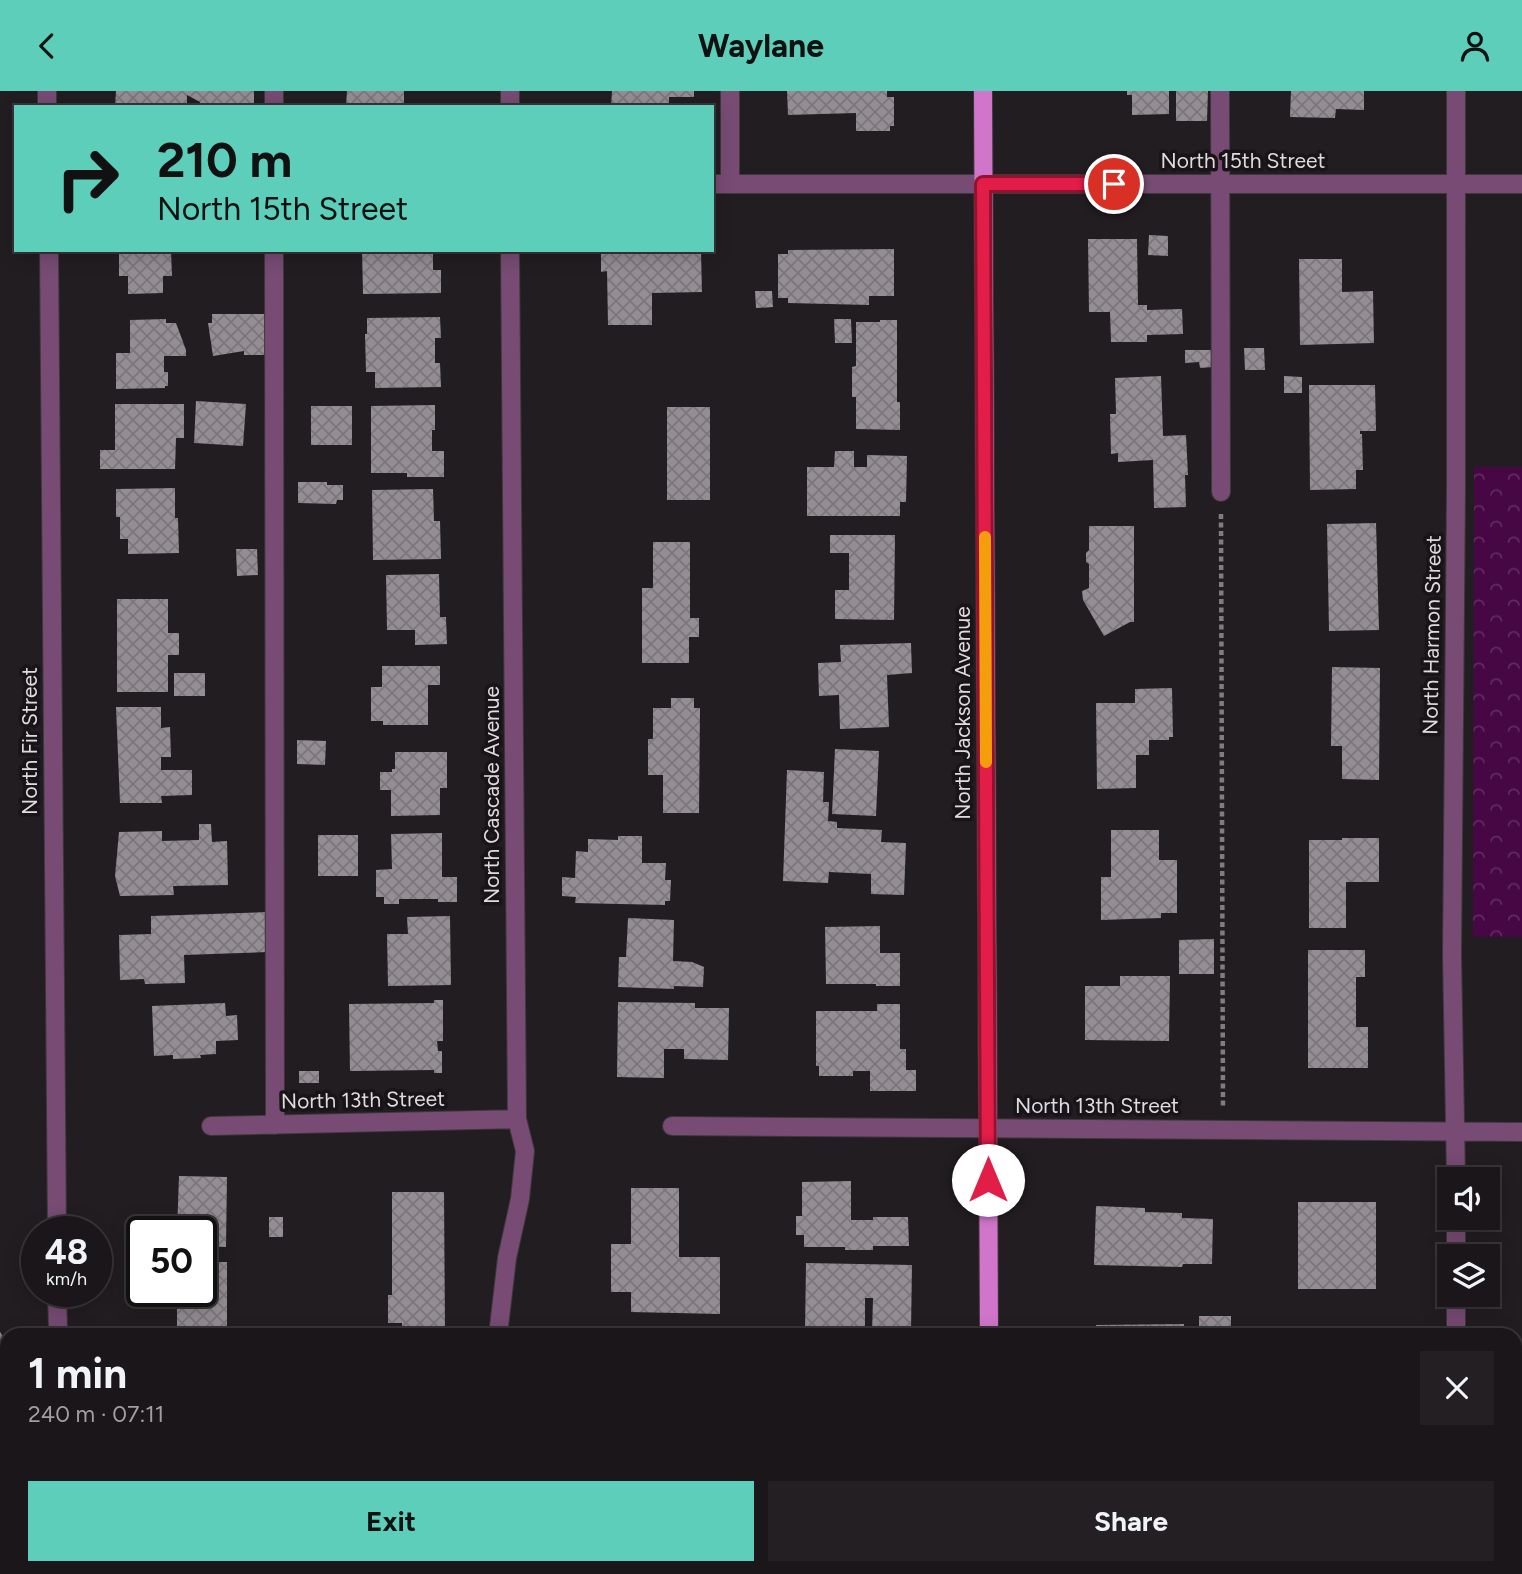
<!DOCTYPE html>
<meta charset="utf-8">
<style>
:root{--surface:#1a1619;--page:#231f22;--text:#f1f3f6;--muted:#9f9fa2;--line:#383538;--accent:#5dceb9}
body{margin:0;font-family:Figtree,sans-serif;background:var(--page);color:var(--text);height:100vh;display:flex;flex-direction:column;font-size:26px;white-space:nowrap}
*{box-sizing:border-box;margin:0}
p{font-size:23px;color:var(--muted)}
.icon{flex:none;width:38px;height:38px;fill:none;stroke:currentColor;stroke-width:2;stroke-linecap:round;stroke-linejoin:round}
.map{position:relative;flex:1;overflow:hidden}
.panel{position:absolute;left:0px;top:1237px;width:1522px;height:247px;display:flex;flex-direction:column;background:var(--surface);border-radius:21px 21px 0 0;box-shadow:0 4px 18px #0003,0 0 0 2px var(--line)}
.panel>*{flex:none}
.hud{position:absolute;left:14px;top:14px;width:700px;height:147px;border-radius:0px;box-shadow:0 4px 18px #0003,0 0 0 2px var(--line);background:#5dceb9;color:#111;overflow:hidden}
.controls{position:absolute;left:1437px;top:1076px;display:grid;gap:14px}
.controls a{display:grid;place-items:center;width:63px;height:63px;border-radius:0px;background:var(--surface);box-shadow:0 4px 18px #0003,0 0 0 2px var(--line);font-size:35px}
.speed{position:absolute;left:21px;top:1125px;display:flex;gap:14px;font-size:35px;font-weight:700;text-align:center}
.speed>*{display:grid;place-content:center;width:91px;height:91px;border-radius:50%;background:var(--surface);box-shadow:0 4px 18px #0003,0 0 0 2px var(--line);line-height:1}
.speed small{font-size:18px;font-weight:400}
.speed .limit{border:4px solid #111;border-radius:10px;background:#fff;color:#111}
.pin{position:absolute;display:grid;place-items:center;width:60px;height:60px;color:#fff;margin:-30px;border:4px solid #fff;border-radius:50%;box-shadow:0 2px 7px #0007}
.me{position:absolute;width:77px;margin:-38px;rotate:0deg;stroke-linejoin:round;filter:drop-shadow(0 0 5px #0008)}
.turn{display:flex;align-items:center;gap:24px;height:147px;padding:0 28px;font-size:32px}
.turn .icon{width:91px;height:91px;stroke-width:2.5}
.turn b{display:block;font-size:49px;line-height:60px}
.round{display:grid;place-items:center;flex:none;width:74px;height:74px;border-radius:0px;background:var(--page)}
.overview{display:flex;align-items:center;justify-content:space-between;height:119px;padding:0 28px}
h1{font-size:42px;font-weight:700;line-height:52px}
.action{display:flex;gap:14px;margin-top:auto;padding:14px 28px}
.action a{flex:1;height:80px;border-radius:0px;background:var(--accent);color:#111;font-size:28px;font-weight:700;line-height:80px;text-align:center}
.action a+a{background:var(--page);color:var(--text)}
header{display:flex;justify-content:space-between;align-items:center;height:91px;padding:0 28px;background:var(--accent);color:#111;font-size:32px;font-weight:700}
.map>svg:first-child{display:block}
.park{fill:url(#park-crowns)}
.building{fill:url(#building-cross-hatch)}
.lines{fill:none;stroke-linecap:round;stroke-linejoin:round}
.minor-casing{stroke:#3c383b;stroke-width:20}
.major-casing{stroke:#3c383b;stroke-width:20}
.path{stroke:#817c80;stroke-width:4.5;stroke-dasharray:5 3.5;stroke-linecap:butt}
.minor{stroke:#774b73;stroke-width:18}
.major{stroke:#d075ca;stroke-width:18}
.route-casing{stroke:#92132f;stroke-width:18}
.route{stroke:#e11d48;stroke-width:12}
.slow{stroke:#f59e0b;stroke-width:12}
.labels{text-anchor:middle;stroke-width:7;stroke-linejoin:round;paint-order:stroke}
.street-label{font-size:21px;fill:#dfdbde;stroke:#181418}
</style>
<header><svg class="icon" aria-label="back" viewBox="0 0 24 24"><path d="M15 5l-7 7 7 7"/></svg>Waylane<svg class="icon" aria-label="person" viewBox="0 0 24 24"><circle cx="12" cy="8" r="4"/><path d="M4 21q1-7 8-7t8 7"/></svg></header>
<div class="map">
<svg width="1522" height="1483" viewBox="0 0 1522 1483">
<defs>
<pattern id="park-crowns" width="20" height="18" patternUnits="userSpaceOnUse" patternTransform="scale(1.75)"><rect width="20" height="18" fill="#470745"/><path d="M2 6a3 3 0 1 1 6 0M12 15a3 3 0 1 1 6 0" fill="none" stroke="#612b5f"/></pattern>
<pattern id="building-cross-hatch" width="8" height="8" patternUnits="userSpaceOnUse" patternTransform="scale(1.75)"><rect width="8" height="8" fill="#948d93"/><path d="M0 0l8 8M0 8l8-8" fill="none" stroke="#7c767b"/></pattern>
</defs>
<rect width="100%" height="100%" fill="#221d21"/>
<path class="park" d="M1474 376H1522V846H1473Z"/>
<path class="building" d="M116 0H254V16H200V11L187 4V16H115Z
M347 0H404V12H410L409 16 346 15Z
M612 0H694V6H669V16H611Z
M787 0H887V6H894V35H890V40H856V22L788 24Z
M1127 0H1169V23L1132 24V4H1127Z
M1176 0H1208L1207 30H1176Z
M1291 0H1364V19L1336 18 1335 27 1290 26Z
M1149 144 1168 145V165L1148 164Z
M1088 148H1137L1138 214H1147V219L1182 218 1183 243 1147 244V251H1111L1110 221H1089Z
M894 158V205H869V214L788 212V207H778V163H788V159Z
M119 159H171L172 185H163V202L128 203V185H119Z
M362 159H433V179H441V202L363 203Z
M601 159 701 160 702 201 652 202V234H608L607 180 601 181Z
M1299 168H1342V201L1373 200 1374 252 1300 254Z
M755 200H772L773 216 756 217Z
M212 223H268V264H244V260L213 265 208 232H212Z
M440 226 441 247H435V272H440L441 296 375 297V281H366L365 243H367V227Z
M166 228V232H176L186 259V265H164V281H168V295H165V297L116 298V262H130V229Z
M834 228H851L852 252H835Z
M880 229H897V311H900V339L856 338V306H852V276L856 275V231H880Z
M1244 257H1264L1265 279H1245Z
M1185 259H1212L1213 276 1200 277 1199 271 1185 272Z
M1161 285 1163 345 1186 344 1188 384H1185L1186 416 1154 417 1153 369 1118 371V362L1111 363 1110 323H1116L1115 287Z
M1284 285 1302 286V302H1284Z
M1309 294H1375L1376 340H1360V343H1362L1363 379H1356V398L1310 399Z
M196 310 246 313 243 355 194 352Z
M115 313H184V347H176L175 378H100V359H115Z
M435 314V339H432V360H444V386H407V382H371V315Z
M311 315H352V354H311Z
M667 316H710V409H667Z
M835 360H854V376H867V364L907 365 906 411H900V425H807V376H834Z
M298 391H327V394H343V409H337L336 413 298 412Z
M175 397V427H178L179 462 128 463V448H120V426H116V398Z
M433 398 434 430H440L441 468 373 469 372 399Z
M1376 432 1379 539 1329 540 1327 433Z
M1089 435H1134V531H1130L1104 545 1083 509 1082 500 1089 497V473L1086 471V462L1089 459Z
M830 444H895L894 529 835 528V499H849V462H830Z
M653 451H690V527H699V546H689V572H642V497H653Z
M236 458H257L258 484 237 485Z
M439 483 440 526H446L447 553 415 554V539H387L386 484Z
M117 508H168V542H179V564H168V601H117Z
M911 552 912 582 887 584 889 636 840 638 839 604 819 605 818 572 841 571 840 554Z
M382 575H440V594H428V634H383V630H371V596H382Z
M1332 576 1380 577 1379 689 1342 688V655H1331Z
M174 582H205V605H174Z
M1172 597 1173 646H1169V649H1149V664H1136V697L1097 698 1096 612H1135V598Z
M671 607H694V617H700L699 722H663V684H648V648H653V617H671Z
M116 616H161V637L170 636 171 666H161V679H192V704L161 705 162 712H120Z
M297 649 326 650 325 674 297 673Z
M835 658 879 660 876 725 832 723Z
M395 661H447V697H440V724L391 725V699H380V681H392V678H395Z
M787 679 824 681 823 711H829L828 730 837 731V737L882 739 881 751 906 752 904 804 871 803V783L829 781 828 792 783 790Z
M199 733H211L212 751 227 750 228 794 173 795 174 804 120 805 115 785 119 741 162 740V750L199 749Z
M1111 739H1159V769H1177V822H1161V827L1101 829V786H1111Z
M442 742V786H457V811H438V808H399V813H384V806H376V779L392 778 391 743Z
M318 744H358V785H318Z
M618 745H642V772H666L665 789H671L670 810H665V814L575 812 576 806 562 805V786L575 787 576 760 588 761V748L618 749Z
M1342 747H1379V791H1346V837H1309V749H1342Z
M267 821 268 861 184 864 185 892 145 893 144 888 120 889 119 844 151 843V825Z
M450 825 451 894 388 895 387 843H408L407 826Z
M628 827 674 829 673 870 692 871 704 876 703 896 674 895V898L618 896 619 866H626Z
M880 835V862H900V895H876V893H826L825 836Z
M1214 848V883H1179V849Z
M1308 859H1365V886H1356V936H1368V977H1308Z
M1120 885H1170L1169 950 1085 949V895H1120Z
M434 909H443V950H437L438 960H442V982H434V979L350 980 349 913 434 912Z
M618 911 695 912V917H729L728 969 684 968V958H664V987L617 986Z
M225 912 226 925 237 924 238 949 216 950V963L200 964 201 967 173 968V964L154 965 152 915Z
M877 913H900V958H906V979H916V1000H870V980H853V985H819V975H816V920H877Z
M299 980H319V992H299Z
M179 1085 227 1086 226 1156 201 1155V1141H177Z
M851 1090V1129H873V1126H908L909 1155H873V1159H845V1156H804V1144H796V1125H802V1091Z
M631 1097H679V1166H720V1223L631 1221V1201H611V1153H631Z
M392 1101H444L445 1240H402V1232H388V1204H392Z
M1298 1111H1376V1198H1298Z
M1096 1115 1145 1117V1121L1182 1122V1127L1213 1128 1212 1173H1183L1182 1176 1094 1174Z
M269 1126H283V1146H269Z
M201 1171H227V1241H177V1200H201Z
M806 1172 912 1174 911 1242H872L873 1207H865V1243L805 1242Z
M1199 1225H1231V1244H1199Z
M1184 1233V1244H1096V1234Z
M0 1241 7 1251V1341L0 1331V1320L2 1319 0 1316Z
M206 1477H294L295 1483H206Z
M362 1477H435V1483H362Z
M641 1477H713L700 1483H641Z"/>
<g class="lines">
<defs>
<path id="minor" d="M47 0V16
M274 0V16
M510 0V16
M1220 0 1221 401
M712 93H1522
M730 93V0
M49 159 57 1141
M274 159 275 1034
M211 1035 517 1028
M672 1035 1522 1041
M1456 1088 1452 864 1456 396V0
M1456 1127V1166
M57 1200 58 1238 63 1244
M1456 1204V1244
M498 1244 507 1167 520 1108 525 1060 517 1028 510 159
M1458 1477V1483"/>
<path id="major" d="M983 0 989 1244
M991 1477V1483"/>
</defs>
<use href="#minor" class="minor-casing"/>
<use href="#major" class="major-casing"/>
<path class="path" d="M1221 423 1223 1016"/>
<use href="#minor" class="minor"/>
<use href="#major" class="major"/>
</g>
<g class="lines">
<defs>
<path id="route" d="M988 1089 983 93H1114"/>
</defs>
<use href="#route" class="route-casing"/>
<use href="#route" class="route"/>
<path class="slow" d="M985 446 986 671"/>
</g>
<g class="labels">
<g class="street-label">
<text x="1243" y="77">North 15th Street</text>
<text transform="translate(1432 544) rotate(-89)" y="7">North Harmon Street</text>
<text transform="translate(963 622) rotate(-90)" y="7">North Jackson Avenue</text>
<text transform="translate(30 650) rotate(-90)" y="7">North Fir Street</text>
<text transform="translate(492 704) rotate(-90)" y="7">North Cascade Avenue</text>
<text transform="translate(363 1009) rotate(-1)" y="7">North 13th Street</text>
<text x="1097" y="1022">North 13th Street</text>
</g>
</g>
</svg>
<div class="controls">
<a><svg class="icon" aria-label="sound" viewBox="0 0 24 24"><path d="M4 9h4l5-4v14l-5-4H4zM17 9q2 3 0 6"/></svg></a>
<a><svg class="icon" aria-label="layers" viewBox="0 0 24 24"><path d="M12 4l9 5-9 5-9-5zM3 14l9 5 9-5"/></svg></a>
</div>
<div class="speed"><div>48<small>km/h</small></div><div class="limit">50</div></div>
<div class="pin" style="left:1114px;top:93px;background:#d93025"><svg class="icon" aria-label="arrive" viewBox="0 0 24 24"><path d="M6 21V4h12l-3 4 3 4H6"/></svg></div>
<svg class="me" style="left:988px;top:1089px" viewBox="-20 -20 40 40"><circle r="19" fill="#fff"/><path d="M0-13L10 11 0 6-10 11z" fill="#e11d48"/></svg>
<div class="hud">
<div class="turn"><svg class="icon" aria-label="right" viewBox="0 0 24 24"><path d="M7 20v-9h11M14 6l5 5-5 5"/></svg><div><b>210 m</b>North 15th Street</div></div>
</div>
<section class="panel">
<div class="overview"><div><h1>1 min</h1><p>240 m · 07:11</p></div><a class="round"><svg class="icon" aria-label="close" viewBox="0 0 24 24"><path d="M6 6l12 12M18 6L6 18"/></svg></a></div>
<div class="action"><a>Exit</a><a>Share</a></div>
</section>
</div>
